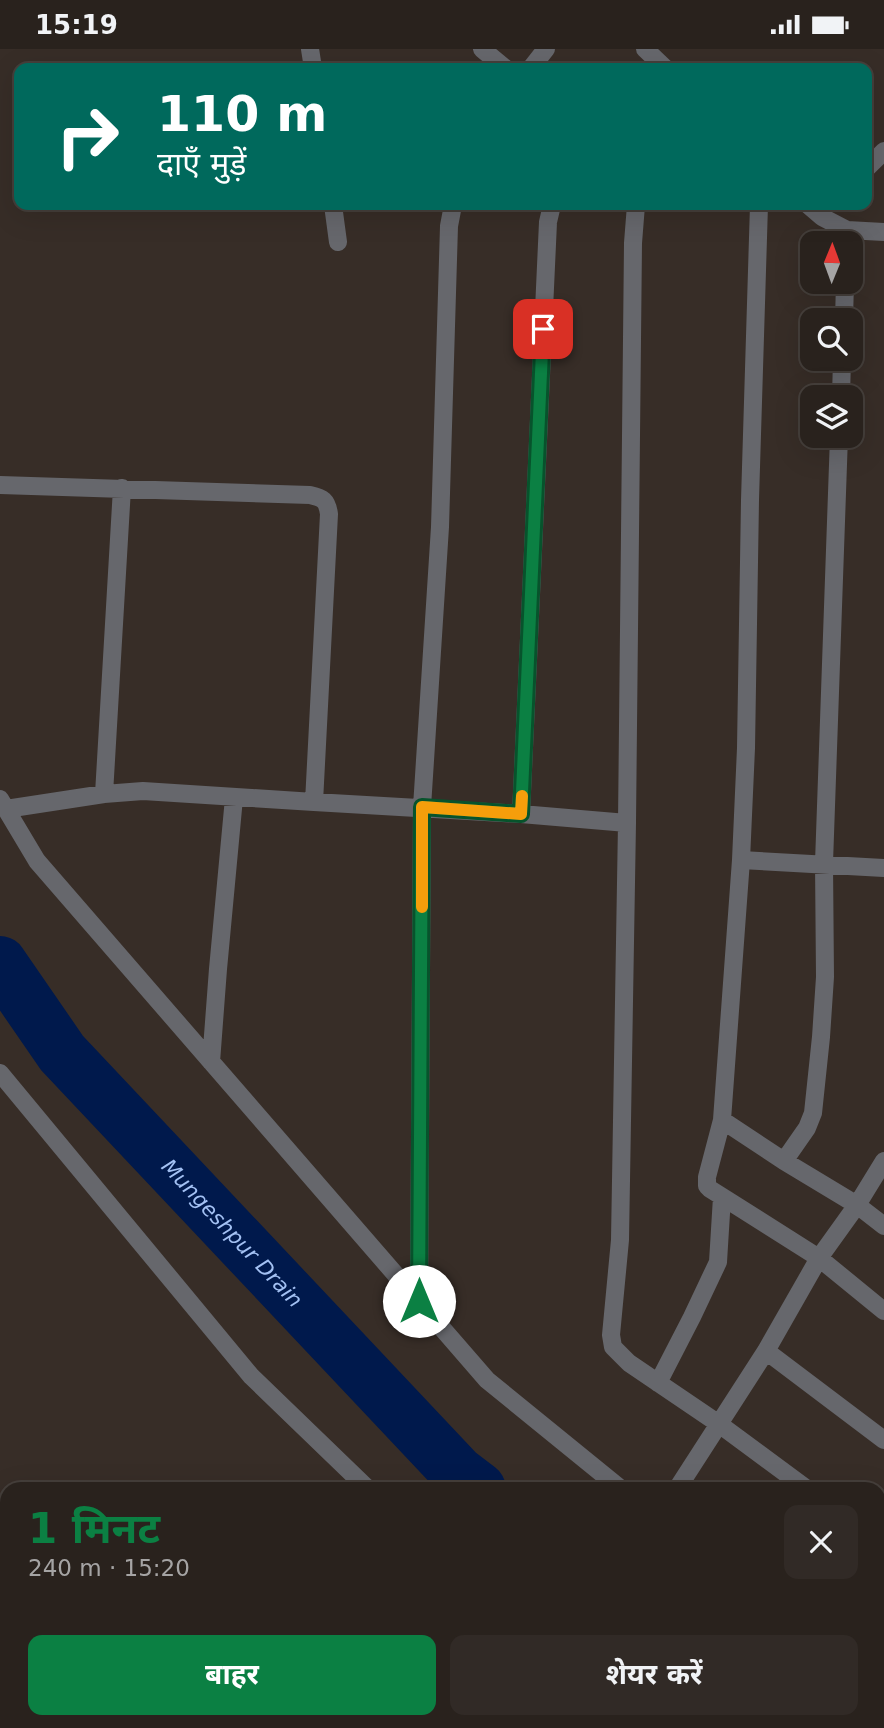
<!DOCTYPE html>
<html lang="hi">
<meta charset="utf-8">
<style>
:root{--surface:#29221d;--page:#312a26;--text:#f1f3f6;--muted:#a5a4a4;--line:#453f3b;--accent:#0b8043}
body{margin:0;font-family:"DejaVu Sans","Noto Sans Devanagari",sans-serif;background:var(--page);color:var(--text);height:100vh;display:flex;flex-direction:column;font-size:26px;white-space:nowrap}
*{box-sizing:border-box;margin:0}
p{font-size:23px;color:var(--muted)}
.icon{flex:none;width:38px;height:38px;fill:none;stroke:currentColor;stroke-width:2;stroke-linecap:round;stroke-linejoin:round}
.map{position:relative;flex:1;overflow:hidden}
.details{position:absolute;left:0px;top:1433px;width:886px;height:247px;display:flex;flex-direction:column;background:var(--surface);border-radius:21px 21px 0 0;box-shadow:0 7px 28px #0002,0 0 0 2px var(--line)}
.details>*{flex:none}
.guide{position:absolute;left:14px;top:14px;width:858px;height:147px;border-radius:14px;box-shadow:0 7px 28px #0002,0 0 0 2px var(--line);background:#00695c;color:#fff;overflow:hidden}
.needle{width:46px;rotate:1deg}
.controls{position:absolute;left:800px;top:182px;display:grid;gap:14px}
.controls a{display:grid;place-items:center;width:63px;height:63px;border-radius:14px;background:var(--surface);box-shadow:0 7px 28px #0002,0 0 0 2px var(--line);font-size:35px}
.pin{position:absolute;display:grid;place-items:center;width:60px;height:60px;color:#fff;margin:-30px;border-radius:14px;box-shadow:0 4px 10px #0006}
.me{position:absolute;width:77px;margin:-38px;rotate:0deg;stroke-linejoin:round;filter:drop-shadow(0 0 5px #0008)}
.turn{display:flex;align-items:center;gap:24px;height:147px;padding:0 28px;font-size:32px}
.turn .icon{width:91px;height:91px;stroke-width:2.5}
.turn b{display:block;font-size:49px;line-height:60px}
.round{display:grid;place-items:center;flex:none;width:74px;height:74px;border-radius:14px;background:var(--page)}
.head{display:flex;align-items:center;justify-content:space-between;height:119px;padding:0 28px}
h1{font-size:42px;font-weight:700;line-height:52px;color:var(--accent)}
.cta{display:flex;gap:14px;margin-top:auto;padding:14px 28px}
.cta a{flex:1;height:80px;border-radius:14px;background:var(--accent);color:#fff;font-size:28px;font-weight:700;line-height:80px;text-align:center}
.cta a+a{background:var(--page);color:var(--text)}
.status{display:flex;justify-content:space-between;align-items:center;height:49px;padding:0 35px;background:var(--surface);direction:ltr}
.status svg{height:19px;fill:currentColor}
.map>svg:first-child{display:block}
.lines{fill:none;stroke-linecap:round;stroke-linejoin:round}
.river{stroke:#00194c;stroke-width:54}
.minor{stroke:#66676c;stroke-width:18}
.route-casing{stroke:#07532c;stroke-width:18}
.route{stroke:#0b8043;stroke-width:12}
.slow{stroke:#f59e0b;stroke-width:12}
.labels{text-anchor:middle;stroke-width:7;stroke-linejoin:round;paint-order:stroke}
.water-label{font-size:21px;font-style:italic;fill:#a3c1f3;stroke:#372d27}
</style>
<div class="status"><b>15:19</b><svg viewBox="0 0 49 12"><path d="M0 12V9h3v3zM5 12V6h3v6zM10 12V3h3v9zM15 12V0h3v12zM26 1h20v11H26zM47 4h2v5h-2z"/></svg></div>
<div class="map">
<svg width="884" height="1679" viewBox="0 0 884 1679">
<rect width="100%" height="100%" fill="#372d27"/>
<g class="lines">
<g class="river">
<path id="s1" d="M0 914 62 1004 458 1424 479 1440"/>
<path d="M776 1673 784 1679"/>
</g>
<path class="minor" d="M310 0 313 19
M482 0 505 19
M645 0 665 19
M531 19 546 0
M866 120 884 102
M333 156 338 193
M636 156 633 194 627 774 620 1191 611 1286 613 1298 629 1314 719 1375 807 1440
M759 156 750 451 746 699 741 811 722 1071 707 1128V1137L710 1140 819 1209 884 1262
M808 156 822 168 847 181 884 183
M844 271 845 233
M841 348 842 310
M0 436 310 446C323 449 327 451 329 465L314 753
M104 745 122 439
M0 750 37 812 487 1331 621 1440
M6 760 104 745 143 742 314 753 521 765 627 774
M521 765 548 173 552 156
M741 811 884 819
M211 1013 218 920 234 749
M0 1024 251 1327 368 1440
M722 1071 784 1112 857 1156 884 1177
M784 1112 807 1079 813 1064 821 988 825 928 824 814 839 387
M419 1252 422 758 440 478 449 177 453 156
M766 1302 884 1391
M658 1334 692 1268 718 1213 722 1148
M677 1440 766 1302 819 1209 857 1156 884 1112
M878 1493 884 1497
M878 1631 884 1635
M657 1673 664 1679"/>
</g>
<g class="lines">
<defs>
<path id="route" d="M419 1252 422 758 521 765 543 280"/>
</defs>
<use href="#route" class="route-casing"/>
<use href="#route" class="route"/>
<path class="slow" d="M422 858V758L521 765 522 747"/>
</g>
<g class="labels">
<g class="water-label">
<text dy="7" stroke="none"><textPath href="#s1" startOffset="357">Mungeshpur Drain</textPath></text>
</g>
</g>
</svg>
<div class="controls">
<a><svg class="needle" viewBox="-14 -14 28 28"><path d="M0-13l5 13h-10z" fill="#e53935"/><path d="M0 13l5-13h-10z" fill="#a5a4a4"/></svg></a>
<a><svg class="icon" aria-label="search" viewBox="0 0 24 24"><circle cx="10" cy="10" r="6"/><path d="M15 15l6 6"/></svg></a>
<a><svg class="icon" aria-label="layers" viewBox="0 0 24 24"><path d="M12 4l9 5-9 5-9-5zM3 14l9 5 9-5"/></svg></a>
</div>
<div class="pin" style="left:543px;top:280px;background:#d93025"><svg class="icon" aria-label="arrive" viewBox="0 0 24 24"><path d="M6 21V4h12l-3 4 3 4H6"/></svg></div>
<svg class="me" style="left:419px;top:1252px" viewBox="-20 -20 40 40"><circle r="19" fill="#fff"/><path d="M0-13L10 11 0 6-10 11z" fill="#0b8043"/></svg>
<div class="guide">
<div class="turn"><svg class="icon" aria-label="right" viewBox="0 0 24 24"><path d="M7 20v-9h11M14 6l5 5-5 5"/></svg><div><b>110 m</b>दाएँ मुड़ें</div></div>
</div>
<section class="details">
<div class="head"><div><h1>1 मिनट</h1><p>240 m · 15:20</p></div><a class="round"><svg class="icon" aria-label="close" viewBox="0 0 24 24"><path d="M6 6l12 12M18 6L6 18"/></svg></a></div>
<div class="cta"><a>बाहर</a><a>शेयर करें</a></div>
</section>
</div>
